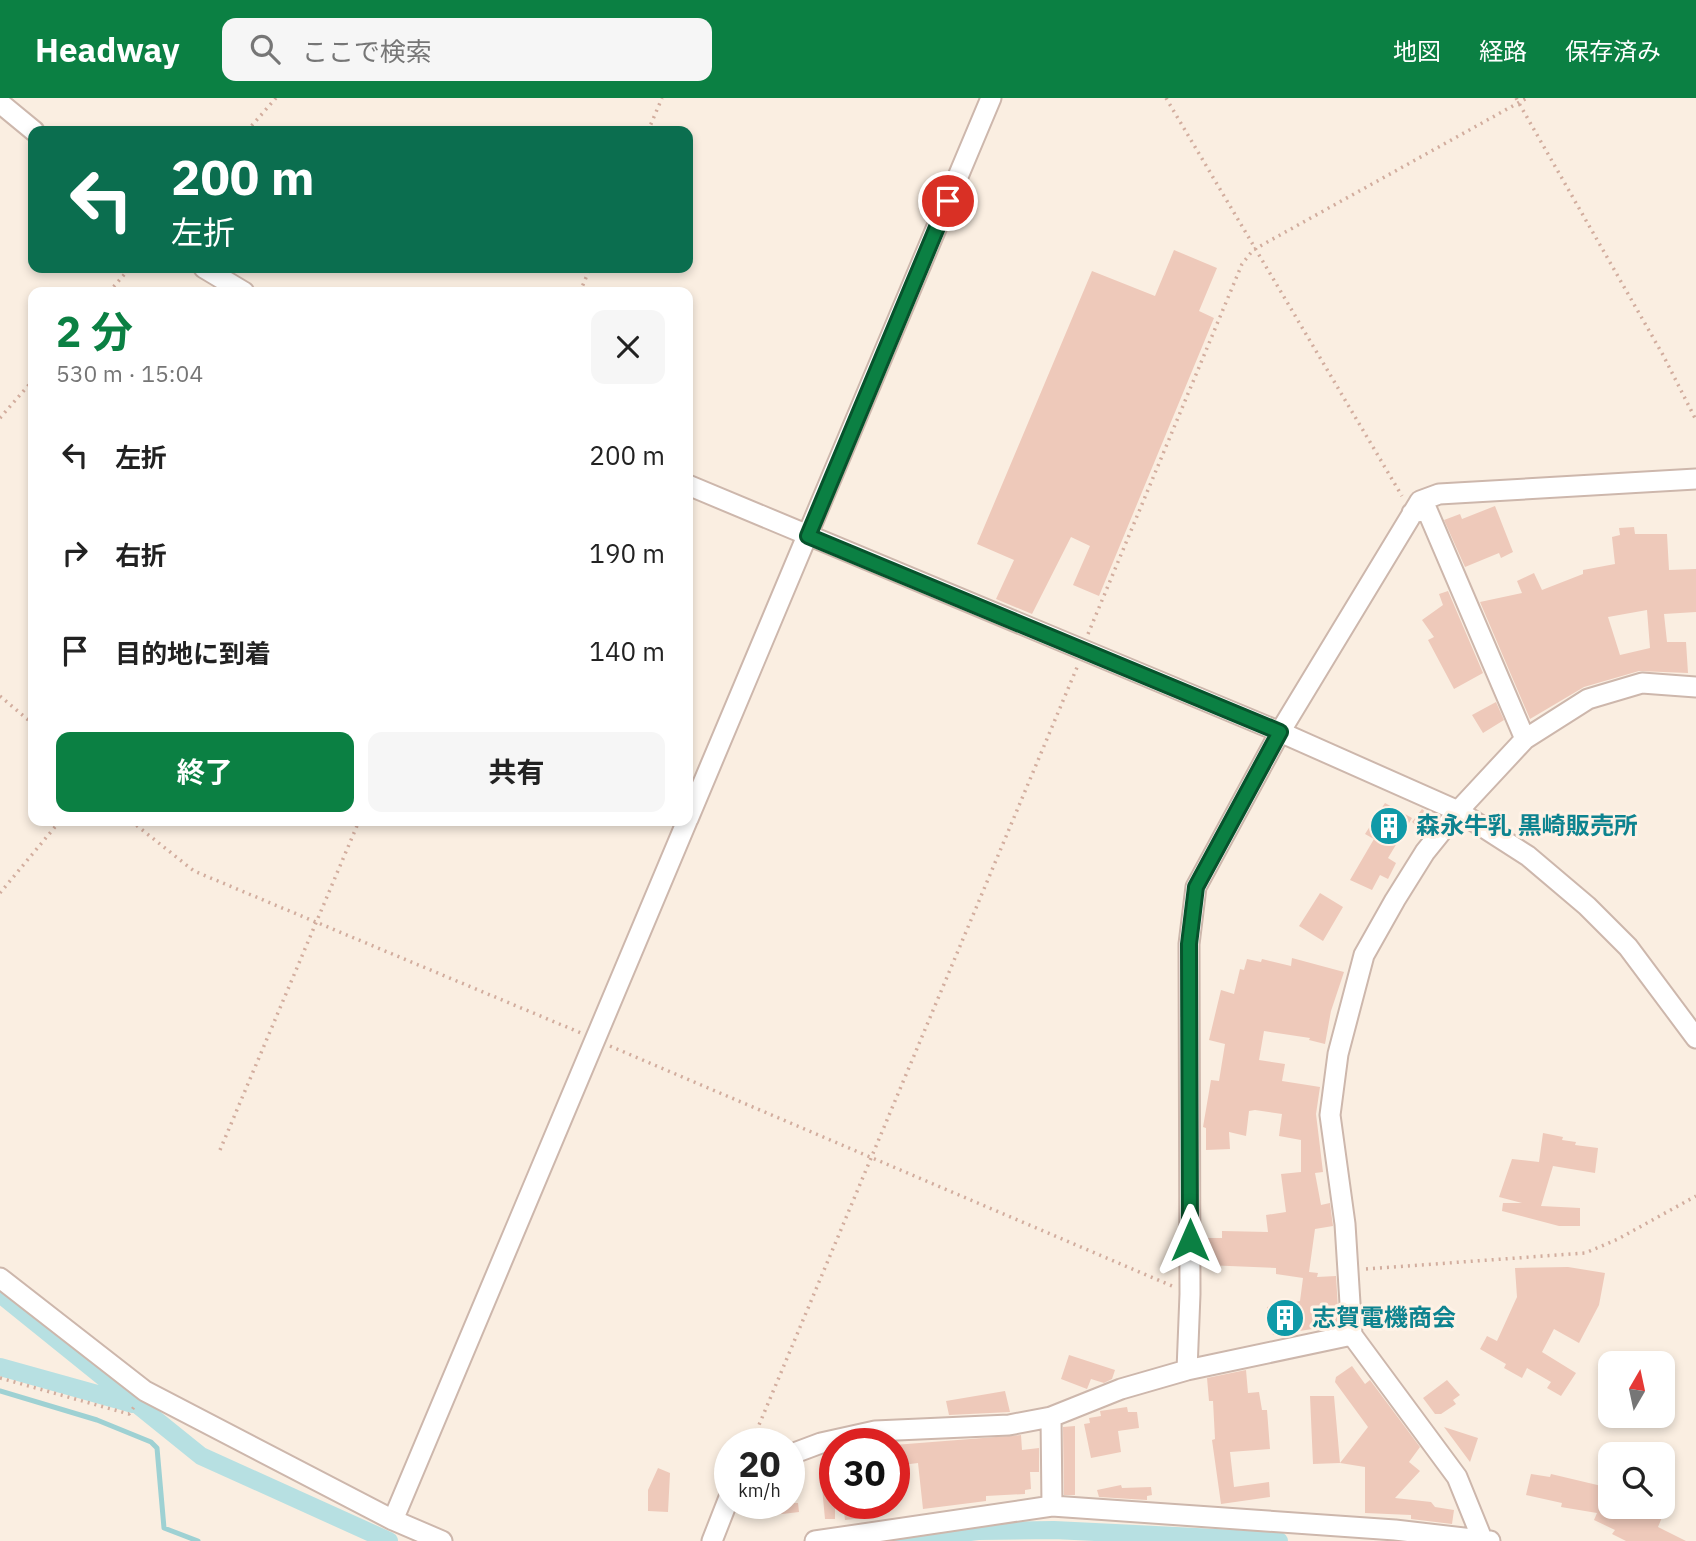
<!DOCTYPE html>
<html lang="ja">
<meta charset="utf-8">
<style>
:root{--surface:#fff;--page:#f6f6f6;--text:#222;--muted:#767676;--accent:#0b8043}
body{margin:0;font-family:"IBM Plex Sans","Noto Sans JP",sans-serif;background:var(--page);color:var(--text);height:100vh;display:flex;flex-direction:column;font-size:26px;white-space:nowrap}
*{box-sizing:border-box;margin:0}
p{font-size:23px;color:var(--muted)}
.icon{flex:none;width:38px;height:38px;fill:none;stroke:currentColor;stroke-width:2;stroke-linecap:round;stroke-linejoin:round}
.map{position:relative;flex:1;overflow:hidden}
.panel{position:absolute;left:28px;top:189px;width:665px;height:539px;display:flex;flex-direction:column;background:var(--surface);border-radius:14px;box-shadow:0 4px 10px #0003}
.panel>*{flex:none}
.hud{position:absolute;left:28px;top:28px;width:665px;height:147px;border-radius:14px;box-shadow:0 4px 10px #0003;background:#0b6e4f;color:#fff;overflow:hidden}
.needle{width:46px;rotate:9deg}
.fabs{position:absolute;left:1598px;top:1253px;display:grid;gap:14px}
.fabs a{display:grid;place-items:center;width:77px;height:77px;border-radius:14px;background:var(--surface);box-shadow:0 4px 10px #0003;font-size:35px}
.speed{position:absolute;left:714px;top:1330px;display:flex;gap:14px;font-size:35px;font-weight:700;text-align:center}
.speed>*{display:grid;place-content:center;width:91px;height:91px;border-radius:50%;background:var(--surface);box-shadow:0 4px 10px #0003;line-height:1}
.speed small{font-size:18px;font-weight:400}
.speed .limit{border:10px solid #d22;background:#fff;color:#111}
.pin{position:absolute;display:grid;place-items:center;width:60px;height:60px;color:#fff;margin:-30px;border:4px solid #fff;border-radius:50%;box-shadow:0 2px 7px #0007}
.me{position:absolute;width:77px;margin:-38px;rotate:0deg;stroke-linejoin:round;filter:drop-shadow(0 0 5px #0008)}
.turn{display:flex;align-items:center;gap:24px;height:147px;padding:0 28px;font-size:32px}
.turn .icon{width:91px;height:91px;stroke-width:2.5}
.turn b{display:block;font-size:49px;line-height:60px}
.round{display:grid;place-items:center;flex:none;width:74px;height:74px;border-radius:14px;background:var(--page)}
.headline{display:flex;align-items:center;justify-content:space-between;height:119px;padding:0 28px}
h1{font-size:42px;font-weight:700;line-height:52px;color:var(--accent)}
.primary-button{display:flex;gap:14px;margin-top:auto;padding:14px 28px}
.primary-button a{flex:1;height:80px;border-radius:14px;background:var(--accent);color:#fff;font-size:28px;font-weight:700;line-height:80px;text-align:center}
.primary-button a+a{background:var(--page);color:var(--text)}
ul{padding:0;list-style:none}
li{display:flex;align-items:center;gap:21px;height:98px;padding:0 28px}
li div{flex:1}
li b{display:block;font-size:26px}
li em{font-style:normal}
header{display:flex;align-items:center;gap:42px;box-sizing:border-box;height:98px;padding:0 35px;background:var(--accent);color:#fff}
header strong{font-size:33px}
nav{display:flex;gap:38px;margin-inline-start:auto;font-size:24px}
.search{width:490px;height:63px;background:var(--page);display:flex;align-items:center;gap:18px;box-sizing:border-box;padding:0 24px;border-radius:14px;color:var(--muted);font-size:26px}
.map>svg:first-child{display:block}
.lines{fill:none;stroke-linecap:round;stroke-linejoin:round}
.stream{stroke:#9ed1d3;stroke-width:5}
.canal{stroke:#b7e0e2;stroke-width:18}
.building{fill:#eec9ba;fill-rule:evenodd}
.minor-casing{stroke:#cdb7ac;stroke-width:23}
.path{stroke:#d2ad9e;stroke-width:3.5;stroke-dasharray:2 5;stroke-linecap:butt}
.minor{stroke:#fff;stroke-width:19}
.route-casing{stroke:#07532c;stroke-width:18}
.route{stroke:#0b8043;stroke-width:12}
.labels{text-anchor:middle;stroke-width:6;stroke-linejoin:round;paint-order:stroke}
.culture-label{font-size:24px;font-weight:bold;fill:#0d838f;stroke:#fef2e6;text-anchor:start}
</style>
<header>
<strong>Headway</strong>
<div class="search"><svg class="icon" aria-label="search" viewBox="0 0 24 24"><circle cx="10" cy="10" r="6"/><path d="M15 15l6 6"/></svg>ここで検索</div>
<nav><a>地図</a><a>経路</a><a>保存済み</a></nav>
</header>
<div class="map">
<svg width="1696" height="1443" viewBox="0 0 1696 1443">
<rect width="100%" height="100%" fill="#faeee1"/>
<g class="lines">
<path class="stream" d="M0 1293 97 1322 151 1344 157 1350 164 1430 198 1443"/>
<path class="canal" d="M0 1196 201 1358 389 1443
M0 1269 133 1306
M902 1443 978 1433 1054 1432 1279 1443"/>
</g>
<path class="building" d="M1174 152 1217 170 1199 213 1214 220 1099 498 1073 487 1090 448 1071 439 1032 516 996 501 1014 462 977 446 1092 173 1155 198Z
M1495 408 1513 454 1501 460 1499 455 1465 469 1444 422 1460 416 1462 421Z
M1634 429 1635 436H1667L1669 472 1696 471V514L1664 516 1667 544H1686L1688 575 1639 573 1584 589 1530 621 1480 504 1522 495 1517 483 1534 475 1542 492 1583 476V472L1615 466 1612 439 1620 437 1619 430ZM1647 512 1650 550 1620 557 1608 519Z
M1448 493 1483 575 1454 591 1428 542 1434 539 1422 522 1443 507 1439 496Z
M1496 604 1504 622 1483 635 1472 617Z
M1385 705 1412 720 1388 760 1396 765 1388 781 1380 777 1372 792 1350 782 1374 741 1365 736Z
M1422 711 1435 722 1425 735 1412 724Z
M1320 795 1343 809 1323 843 1299 828Z
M1292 860 1344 874 1331 913 1325 946 1309 942 1310 940 1264 933 1259 962 1285 966 1282 983 1320 989 1316 1016 1323 1074 1315 1075 1321 1107 1330 1105 1333 1128 1315 1131 1309 1174 1318 1175 1317 1179 1336 1178 1339 1227 1273 1237 1267 1209 1300 1203 1303 1180 1276 1176V1170L1205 1167 1204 1140H1222V1133L1268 1134 1266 1117 1286 1114 1281 1076 1301 1074V1042L1279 1038 1282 1016 1255 1012 1249 1013 1246 1038 1229 1034 1230 1051 1206 1052V1030L1203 1029 1211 982 1219 983 1225 946 1209 942 1221 892 1234 896 1240 871 1244 872 1247 861 1261 864 1262 861 1291 868Z
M1543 1035 1563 1039 1562 1042 1576 1044 1575 1047 1598 1050 1595 1075 1553 1068 1541 1108 1580 1110V1128H1559L1502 1113 1503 1105H1522L1499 1099 1512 1061 1539 1064Z
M1568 1169 1605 1175 1599 1207 1579 1245 1554 1231 1542 1254 1576 1275 1561 1298 1547 1290 1551 1284 1527 1270 1522 1280 1504 1270 1506 1266 1480 1251 1487 1238 1497 1243 1517 1199 1515 1170Z
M1069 1257 1115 1272 1112 1281 1104 1285 1091 1281 1087 1291 1061 1281Z
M1352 1268 1365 1286 1370 1282 1420 1349 1409 1364 1420 1373 1395 1400 1431 1404 1435 1409 1454 1412 1452 1426 1411 1421V1417L1365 1415V1369L1340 1365 1368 1329 1335 1284 1336 1279Z
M1246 1272 1248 1295 1259 1294 1262 1312H1267L1270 1351 1230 1354 1234 1389 1269 1384 1270 1399 1221 1406 1212 1342 1215 1341 1213 1303H1209L1207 1280Z
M1447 1282 1460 1297 1453 1302 1456 1306 1441 1316H1435L1423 1300Z
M1005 1293 1010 1314 949 1317 946 1303Z
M1310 1298H1334L1340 1365 1313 1366Z
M1127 1309 1128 1314H1137L1139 1330 1118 1333 1121 1354 1091 1360 1084 1326 1090 1325 1089 1320 1101 1318 1100 1313Z
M1075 1328V1397H1064L1063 1329Z
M1444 1329 1478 1340 1470 1364Z
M1021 1337 1022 1352 1039 1350V1374H1030L1031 1391 1025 1392V1396L986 1398V1403L923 1411 918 1365 894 1368V1347Z
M658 1370 670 1375 668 1414 648 1413V1392Z
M1531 1376 1550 1379 1551 1376 1610 1390V1409H1647L1663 1417 1658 1429 1686 1443H1626L1612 1436 1615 1432 1594 1422 1597 1415 1561 1409 1562 1405 1526 1397Z
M835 1377V1421H825L821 1379Z
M1121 1387 1122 1390 1151 1389 1152 1397 1147 1398V1402L1099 1399 1097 1392Z
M755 1405H798L799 1414 757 1419Z
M843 1405H861L863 1420 845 1422Z"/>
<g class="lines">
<defs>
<path id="minor" d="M0 5 34 33
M204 170 244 194
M688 387 1280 634 1458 713 1528 758 1587 808 1628 849 1696 940
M1412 415 1427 412 1525 641
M688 721 991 0
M0 1180 145 1293 393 1422 442 1443
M1187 1272 1190 1196 1189 846 1196 789 1280 634 1420 403 1439 396 1696 381
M1051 1319 1052 1408
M789 1357 821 1345 875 1333 1009 1327 1051 1319 1121 1291 1187 1272 1352 1237
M393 1422 687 723
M712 1443 730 1397
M815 1443 1052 1408 1395 1432 1490 1443
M1483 1443 1457 1379 1352 1237 1345 1126 1330 1017 1338 956 1364 857 1395 802 1425 754 1458 713 1525 641 1588 601 1642 585 1696 589"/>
</defs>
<use href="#minor" class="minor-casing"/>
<path class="path" d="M1166 0 1402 398
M1516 0 1663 257 1696 322
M247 33 276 0
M648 33 662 0
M109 194 130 170
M580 194 590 170
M0 320 33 282
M1088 536 1242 166 1253 152 1527 0
M0 598 33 626
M131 723 194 773 581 935
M0 795 60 723
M610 948 1172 1188
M220 1052 359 723
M1366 1171 1585 1155 1618 1141 1696 1098
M0 1280 129 1316 136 1306
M751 1346 1078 567"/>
<use href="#minor" class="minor"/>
</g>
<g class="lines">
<defs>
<path id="route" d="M948 103 808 438 1280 634 1196 789 1189 846 1190 1142"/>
</defs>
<use href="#route" class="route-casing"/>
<use href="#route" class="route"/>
</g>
<defs>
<symbol id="building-disc" viewBox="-11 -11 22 22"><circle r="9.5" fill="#0f9aa8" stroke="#fef2e6"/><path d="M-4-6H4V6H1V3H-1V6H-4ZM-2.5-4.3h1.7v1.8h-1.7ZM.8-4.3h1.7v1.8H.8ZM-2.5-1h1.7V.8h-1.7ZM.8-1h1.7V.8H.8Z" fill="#fff"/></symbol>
</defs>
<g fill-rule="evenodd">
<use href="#building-disc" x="1367" y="706" width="44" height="44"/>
<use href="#building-disc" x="1263" y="1198" width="44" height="44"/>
</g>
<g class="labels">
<g class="culture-label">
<text x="1416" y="736">森永牛乳 黒崎販売所</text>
<text x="1312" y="1228">志賀電機商会</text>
</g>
</g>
</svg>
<div class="fabs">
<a><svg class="needle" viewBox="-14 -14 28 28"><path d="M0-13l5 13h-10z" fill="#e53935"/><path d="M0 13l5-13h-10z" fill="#767676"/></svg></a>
<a><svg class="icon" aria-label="search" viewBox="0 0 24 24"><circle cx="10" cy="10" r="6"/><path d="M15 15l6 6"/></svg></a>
</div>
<div class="speed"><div>20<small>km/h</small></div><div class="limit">30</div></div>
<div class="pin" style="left:948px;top:103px;background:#d93025"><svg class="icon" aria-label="arrive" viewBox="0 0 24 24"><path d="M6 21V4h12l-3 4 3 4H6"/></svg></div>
<svg class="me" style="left:1190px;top:1142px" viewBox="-20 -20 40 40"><path d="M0-17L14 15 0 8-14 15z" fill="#0b8043" stroke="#fff" stroke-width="4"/></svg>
<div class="hud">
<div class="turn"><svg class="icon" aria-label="left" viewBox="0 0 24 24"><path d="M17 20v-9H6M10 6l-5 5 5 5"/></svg><div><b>200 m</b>左折</div></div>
</div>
<section class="panel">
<div class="headline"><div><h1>2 分</h1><p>530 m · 15:04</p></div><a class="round"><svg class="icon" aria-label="close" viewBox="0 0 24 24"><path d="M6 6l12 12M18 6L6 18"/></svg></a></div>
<ul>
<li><svg class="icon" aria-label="left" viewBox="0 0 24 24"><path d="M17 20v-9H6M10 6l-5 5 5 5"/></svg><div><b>左折</b></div><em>200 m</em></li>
<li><svg class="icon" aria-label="right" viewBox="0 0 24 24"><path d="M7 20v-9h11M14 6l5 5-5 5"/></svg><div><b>右折</b></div><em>190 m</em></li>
<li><svg class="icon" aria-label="arrive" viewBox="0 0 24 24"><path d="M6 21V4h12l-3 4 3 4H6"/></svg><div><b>目的地に到着</b></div><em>140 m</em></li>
</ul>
<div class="primary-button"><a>終了</a><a>共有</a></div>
</section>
</div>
